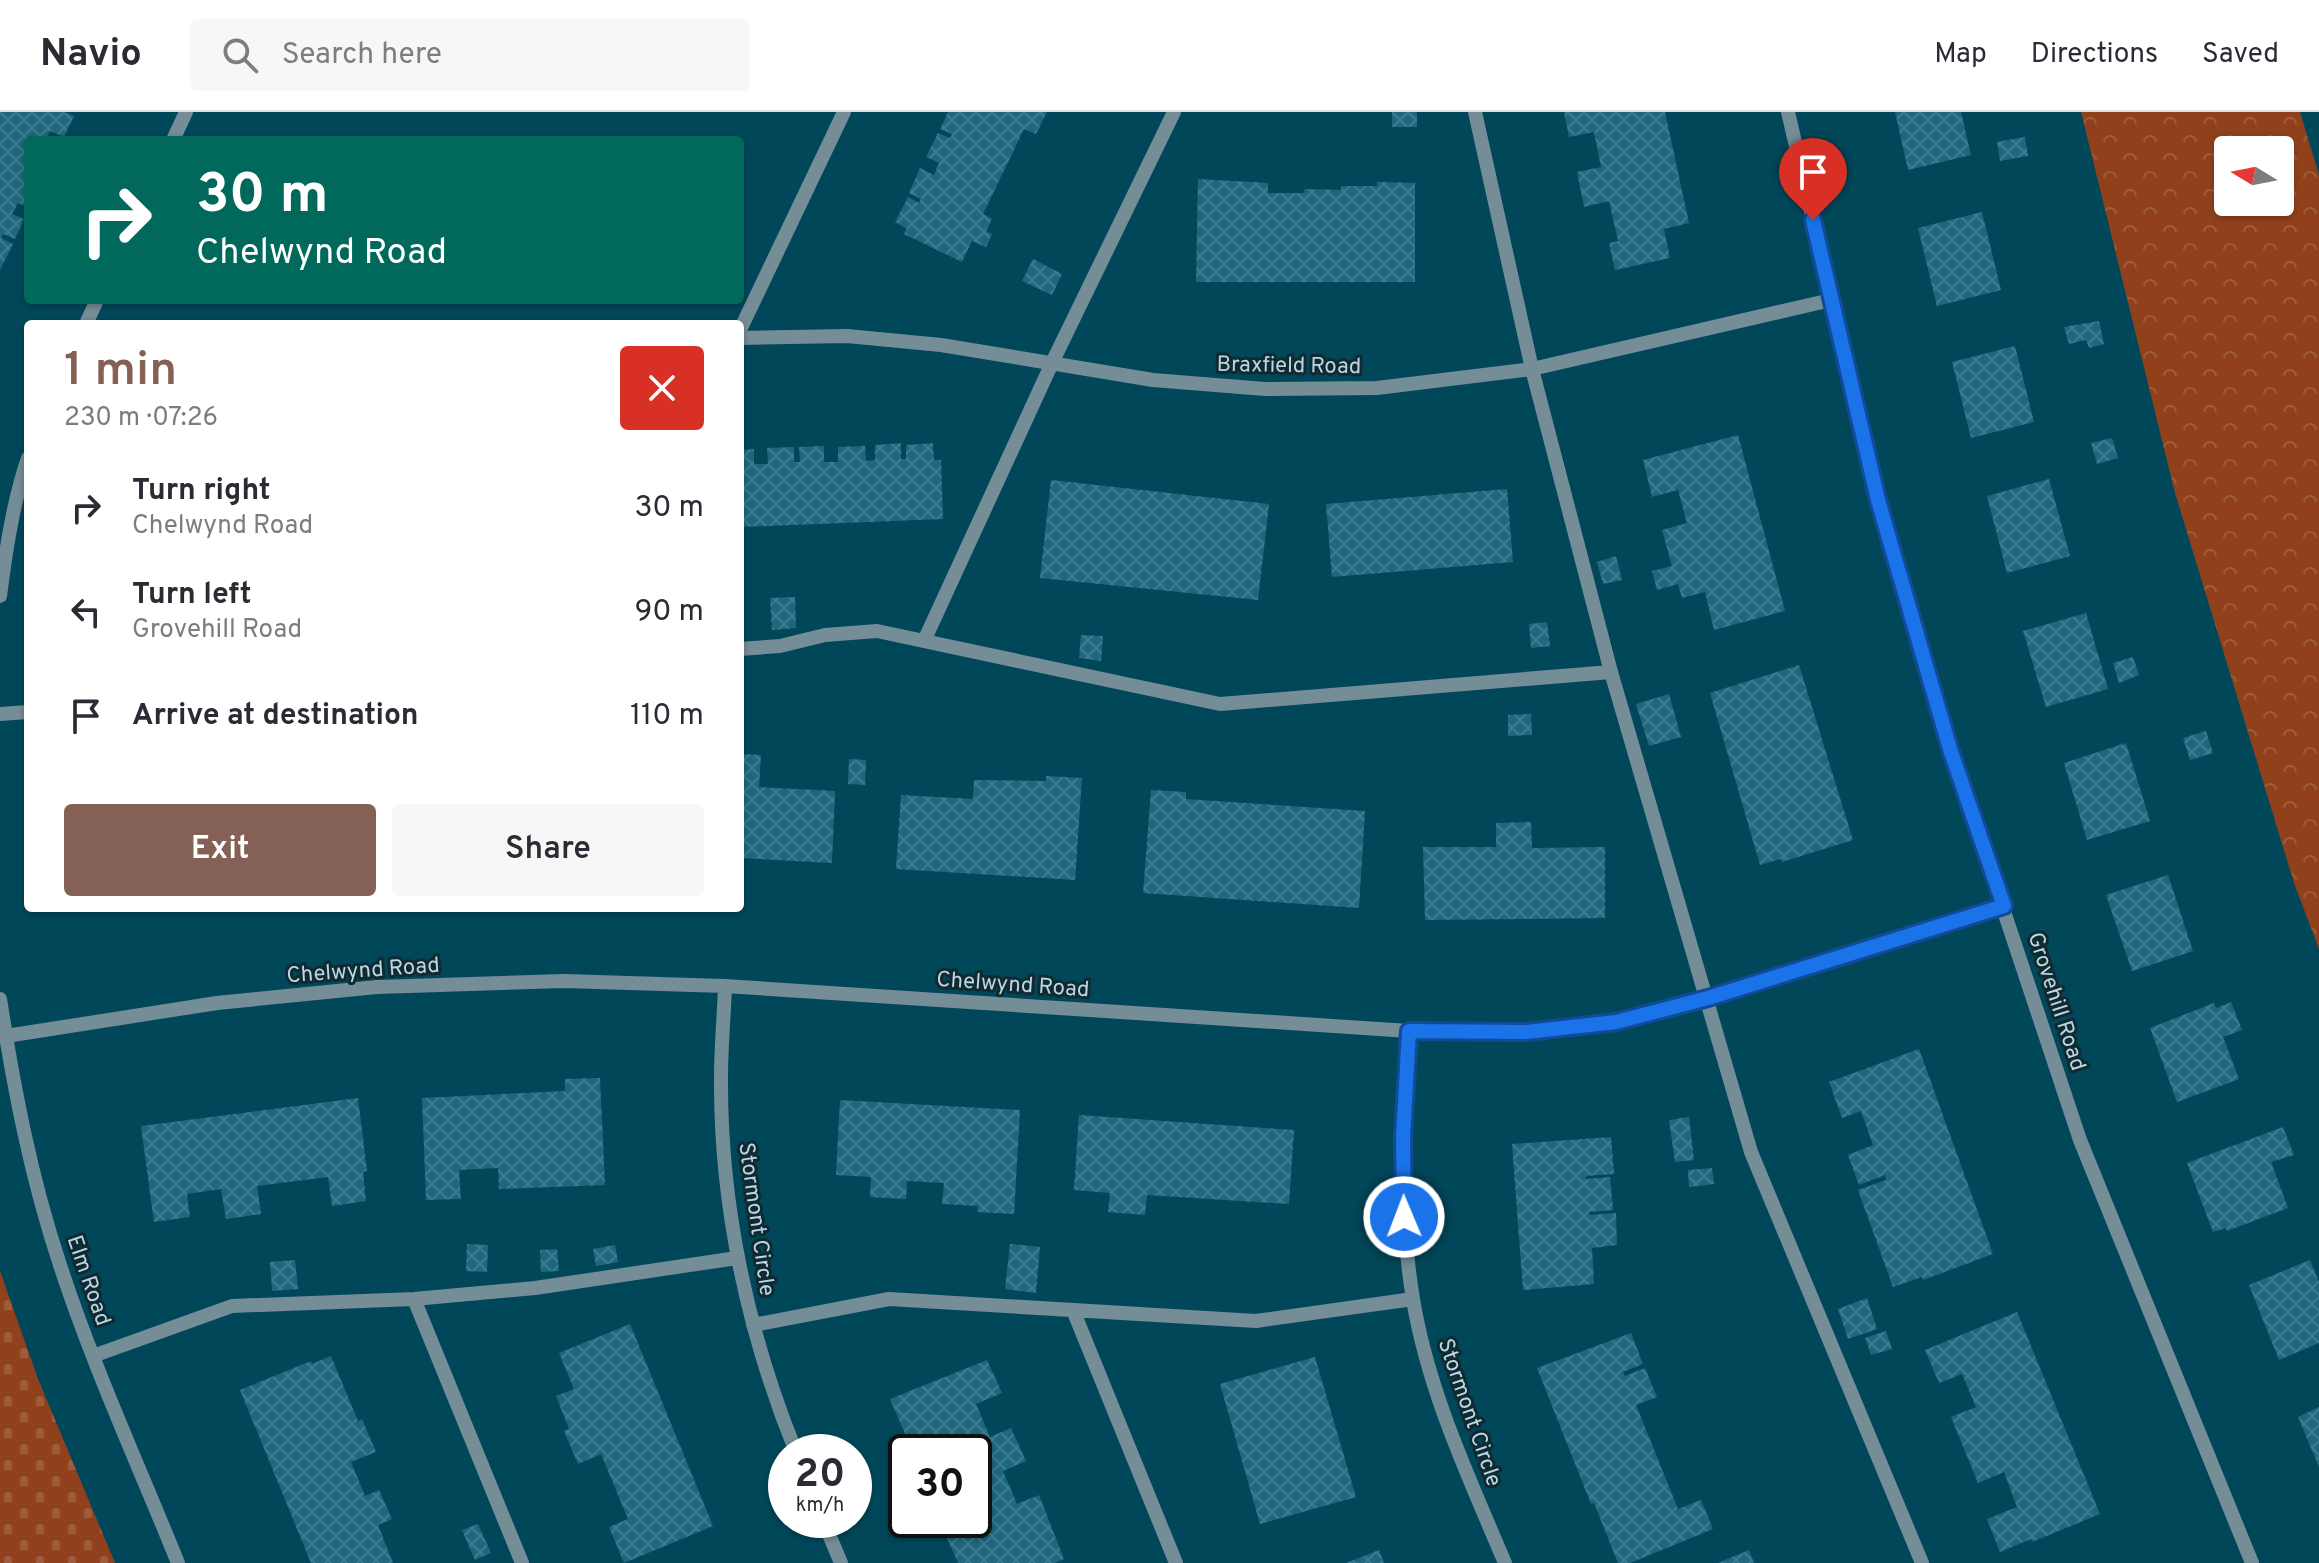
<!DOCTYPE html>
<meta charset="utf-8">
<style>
:root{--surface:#fff;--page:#f7f7f7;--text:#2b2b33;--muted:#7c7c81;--line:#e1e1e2;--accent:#856055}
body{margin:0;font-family:Overpass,sans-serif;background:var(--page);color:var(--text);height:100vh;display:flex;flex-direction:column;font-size:30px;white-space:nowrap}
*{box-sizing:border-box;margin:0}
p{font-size:26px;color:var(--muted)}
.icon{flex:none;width:44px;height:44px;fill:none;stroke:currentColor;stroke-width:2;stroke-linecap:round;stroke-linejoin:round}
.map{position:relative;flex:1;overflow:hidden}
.drawer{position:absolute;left:24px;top:208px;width:720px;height:592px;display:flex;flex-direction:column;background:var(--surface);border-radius:8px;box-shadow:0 2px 6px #0004}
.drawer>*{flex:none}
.banner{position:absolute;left:24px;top:24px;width:720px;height:168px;border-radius:8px;box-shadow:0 2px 6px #0004;background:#00695c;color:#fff;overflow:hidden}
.needle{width:52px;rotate:280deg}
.fabs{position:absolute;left:2214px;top:24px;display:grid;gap:16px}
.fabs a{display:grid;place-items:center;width:80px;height:80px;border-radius:8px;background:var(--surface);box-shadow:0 2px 6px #0004;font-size:40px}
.speed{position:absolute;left:768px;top:1322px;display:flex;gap:16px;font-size:40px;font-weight:700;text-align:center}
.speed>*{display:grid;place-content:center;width:104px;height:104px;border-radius:50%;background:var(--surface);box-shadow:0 2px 6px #0004;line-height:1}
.speed small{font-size:20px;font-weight:400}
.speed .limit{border:4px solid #111;border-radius:12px;background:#fff;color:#111}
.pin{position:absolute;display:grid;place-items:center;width:68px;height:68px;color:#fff;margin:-82px -34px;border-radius:50% 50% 50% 0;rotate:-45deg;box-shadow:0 0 8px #0007}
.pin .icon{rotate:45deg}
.me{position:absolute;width:88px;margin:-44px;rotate:359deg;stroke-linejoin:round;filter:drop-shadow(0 0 6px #0008)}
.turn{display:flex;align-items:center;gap:28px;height:168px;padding:0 40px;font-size:36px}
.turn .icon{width:104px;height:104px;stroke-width:2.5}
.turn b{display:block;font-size:56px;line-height:68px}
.round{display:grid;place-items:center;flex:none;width:84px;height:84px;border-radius:8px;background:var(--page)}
.headline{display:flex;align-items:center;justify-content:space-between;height:136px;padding:0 40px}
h1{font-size:48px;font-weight:600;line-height:60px;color:var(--accent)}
.action{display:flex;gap:16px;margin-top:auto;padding:16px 40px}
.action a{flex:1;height:92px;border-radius:8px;background:var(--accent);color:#fff;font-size:32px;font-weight:600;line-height:92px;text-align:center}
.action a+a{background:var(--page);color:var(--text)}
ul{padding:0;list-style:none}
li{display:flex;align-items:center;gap:24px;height:104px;padding:0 40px}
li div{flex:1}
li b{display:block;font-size:30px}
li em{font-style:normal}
header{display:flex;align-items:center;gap:48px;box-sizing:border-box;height:112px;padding:0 40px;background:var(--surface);border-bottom:2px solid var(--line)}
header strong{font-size:38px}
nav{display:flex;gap:44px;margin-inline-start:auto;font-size:28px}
.search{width:560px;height:72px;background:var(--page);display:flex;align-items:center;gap:20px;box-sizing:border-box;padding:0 28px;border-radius:8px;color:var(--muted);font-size:30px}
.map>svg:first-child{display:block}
.forest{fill:url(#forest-crowns);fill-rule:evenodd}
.cemetery{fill:url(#cemetery-stones)}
.building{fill:url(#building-cross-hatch)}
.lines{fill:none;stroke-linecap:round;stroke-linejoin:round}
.minor{stroke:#758d96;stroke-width:14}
.route-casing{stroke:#114b97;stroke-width:20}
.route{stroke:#1a73e8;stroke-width:14}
.labels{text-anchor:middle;stroke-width:6;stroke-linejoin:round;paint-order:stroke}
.street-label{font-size:22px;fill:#bad7e2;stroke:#112a32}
</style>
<header>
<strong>Navio</strong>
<div class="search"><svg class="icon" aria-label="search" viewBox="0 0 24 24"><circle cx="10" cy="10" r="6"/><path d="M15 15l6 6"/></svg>Search here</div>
<nav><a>Map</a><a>Directions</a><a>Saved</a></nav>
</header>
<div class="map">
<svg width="2319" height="1451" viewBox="0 0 2319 1451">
<defs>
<pattern id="forest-crowns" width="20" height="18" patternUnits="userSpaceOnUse" patternTransform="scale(2)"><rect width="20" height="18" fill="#90411c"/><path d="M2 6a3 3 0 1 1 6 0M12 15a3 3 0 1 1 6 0" fill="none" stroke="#9e5c3d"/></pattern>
<pattern id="cemetery-stones" width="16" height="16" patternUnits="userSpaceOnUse" patternTransform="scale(2)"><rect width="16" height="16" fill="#90411c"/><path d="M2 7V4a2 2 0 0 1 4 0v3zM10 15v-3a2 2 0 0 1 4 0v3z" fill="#9e5c3d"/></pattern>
<pattern id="building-cross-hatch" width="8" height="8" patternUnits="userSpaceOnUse" patternTransform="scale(2)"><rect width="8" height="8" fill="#1f677e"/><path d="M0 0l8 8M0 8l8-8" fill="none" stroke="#3d7c90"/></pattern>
</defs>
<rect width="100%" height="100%" fill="#01475a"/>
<path class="forest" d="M2081 0H2300L2319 63V837L2294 771 2175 381ZM2228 38H2280V90H2228Z"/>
<path class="cemetery" d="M0 1159 38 1267 115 1451H0Z"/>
<path class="building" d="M0 0H64L74 4 64 25 50 19 46 28H28V96L18 91 12 102 24 107 15 127 3 122 1 126 13 132 0 158Z
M948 0H1047L1036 22 1024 17 983 102 992 107 986 119 992 122 986 135 972 129 962 150 904 122 907 117 895 110 908 85 919 91 921 87 909 81 920 56 934 63 939 51 926 45 938 21 950 26 952 22 940 17Z
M1392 0H1417V15H1392Z
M1564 0H1665L1689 111 1664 117 1670 146 1615 158 1609 131 1618 129 1609 89 1584 95 1577 60 1601 55 1594 20 1569 25Z
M1895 0H1961L1971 43 1908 58Z
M2025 25 2028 44 2000 49 1997 30Z
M1198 67 1268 71V81H1304L1305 77 1341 78V74H1377V70L1415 71V170H1196Z
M1982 100 2001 178 1937 194 1918 116Z
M1033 147 1062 162 1052 183 1022 169Z
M2099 209 2104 232 2089 236 2086 228 2069 232 2064 215Z
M2015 234 2034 310 1971 326 1952 250Z
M1738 323 1785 499 1714 518 1705 480 1682 486 1678 472 1657 478 1652 459 1672 454 1662 418 1687 411 1678 378 1652 385 1643 348Z
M2112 326 2118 346 2097 352 2091 331Z
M901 331V347H906V333L933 331 934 348H941L943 407 740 415V338L754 337V352H768L767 336 794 335V350H800L799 335 824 334V350H838V335L865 334 866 349 875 348V333Z
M2049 367 2070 444 2007 461 1987 384Z
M1051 368 1269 392 1258 488 1040 466Z
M1507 377 1513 450 1332 465 1326 392Z
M1616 444 1622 468 1603 472 1597 450Z
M795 485 796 516 772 518 770 486Z
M2086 501 2108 577 2046 595 2023 519Z
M1547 510 1550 534 1531 536 1529 512Z
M1081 523 1103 524 1101 549 1079 546Z
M2133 545 2139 563 2119 571 2113 551Z
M1799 553 1853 728 1782 750 1781 747 1760 753 1710 581Z
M1669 582 1681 625 1649 634 1636 592Z
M1531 602 1532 623 1508 624V603Z
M2206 619 2213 641 2190 648 2183 626Z
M2126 631 2150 709 2087 728 2064 651Z
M740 642 761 643 759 675 835 679 832 751 740 746Z
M849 647 866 648 865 673 848 672Z
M1046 664 1082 666 1075 768 896 757 901 683 973 687 974 668 1046 669Z
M1151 678 1186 680V687L1365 699 1359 796 1143 781Z
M1531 710 1532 736 1605 735V806L1425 808 1423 735H1496V711Z
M2168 763 2193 839 2132 859 2106 783Z
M2231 890 2242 918 2223 925 2239 967 2177 990 2150 916 2214 891 2216 896Z
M1919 937 1993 1142 1923 1168 1922 1165 1893 1175 1858 1078 1886 1068 1885 1063 1859 1073 1848 1043 1873 1033 1861 999 1842 1006 1829 970Z
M600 966 605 1073 499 1077 498 1056 459 1058 461 1087 426 1088 422 986 565 979V967Z
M358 986 367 1059 363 1060 366 1089 332 1094 328 1065 257 1074 261 1102 226 1107 221 1077 187 1082 190 1105 154 1110 141 1014Z
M840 988 1020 998 1014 1102 977 1100 978 1094 942 1092 944 1071 907 1069 906 1087 870 1085 871 1065 836 1063Z
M1079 1003 1294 1018 1289 1092 1147 1083 1145 1103 1108 1100 1110 1081 1074 1078Z
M1689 1005 1694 1048 1675 1050 1669 1008Z
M2283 1015 2294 1043 2271 1050 2288 1096 2227 1119 2226 1116 2213 1120 2187 1051Z
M1611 1025 1614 1062 1586 1064V1067L1610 1065 1613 1098 1589 1100 1590 1103 1616 1101 1617 1133 1592 1136 1594 1172 1523 1178 1512 1032Z
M1712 1056 1714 1072 1689 1075 1688 1058Z
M467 1132 488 1133 487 1160 466 1159Z
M1010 1132 1040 1135 1036 1181 1005 1177Z
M615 1133 618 1150 596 1154 593 1137Z
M557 1137 559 1159 541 1160 540 1138Z
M295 1148 298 1177 272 1179 270 1150Z
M2310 1148 2319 1170V1231L2279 1248 2249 1173Z
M1867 1186 1877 1217 1848 1227 1838 1197Z
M2017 1200 2100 1402 2032 1430 2031 1427 2000 1440 1987 1407 2017 1395 2004 1360 1978 1371 1951 1305 1976 1295 1962 1262 1939 1271 1925 1238Z
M630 1212 713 1414 624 1451 609 1415 628 1407 601 1342 578 1352 564 1319 569 1317 556 1284 574 1277 559 1241Z
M1886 1219 1892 1237 1871 1243 1865 1226Z
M1631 1221 1643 1252 1623 1260 1625 1264 1645 1256 1657 1285 1636 1293 1678 1397 1701 1388 1713 1417 1630 1451H1618L1594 1391 1591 1392 1537 1256Z
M331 1244 358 1309 362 1307 376 1340 351 1350 365 1384 379 1378 392 1407 378 1413 393 1451H311L240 1278 311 1249 312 1252Z
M1315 1245 1356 1385 1260 1412 1220 1272Z
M987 1248 1002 1281 976 1292 990 1325 1011 1316 1026 1349 1003 1359 1017 1392 1039 1383 1064 1447 1055 1451H958L939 1408H974V1340H913L890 1287Z
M2319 1295V1355L2298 1305Z
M478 1412 491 1441 475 1448 462 1418Z
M1379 1438 1384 1451H1346Z
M1749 1438 1754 1451H1718Z"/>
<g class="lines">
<path class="minor" d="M1475 0 1532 257 1611 560 1751 1040 1922 1451
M1788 0 1878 388 1950 637 2080 1028 2252 1451
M173 28 186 0
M86 212 97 188
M740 218 844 0
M740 226 847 224 941 233 1153 268 1265 277 1377 276 1532 257 1831 188
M0 484C6 438 13 390 28 346
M924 529 1052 251 1174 0
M740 537 780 534 825 523 877 519 1220 592 1611 560
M0 602 28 600
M725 874C724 904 721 935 721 965 720 1093 748 1222 796 1340
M0 887C14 977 31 1066 60 1153 93 1254 138 1352 178 1451
M1409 919C1404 1008 1398 1098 1413 1187 1428 1279 1469 1366 1505 1451
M6 924 217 891 377 875 564 869 725 874 1409 919 1526 920 1616 910 1708 886 2004 794
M414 1187 522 1451
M1073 1198 1176 1451
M753 1213 889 1187 1256 1209 1413 1187
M93 1244 232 1194 414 1187 535 1176 737 1146
M823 1408 841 1451"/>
</g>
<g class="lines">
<defs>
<path id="route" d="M1404 1105 1403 1025 1409 919 1526 920 1616 910 1708 886 2004 794 1950 637 1878 388 1813 108"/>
</defs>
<use href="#route" class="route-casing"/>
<use href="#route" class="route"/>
</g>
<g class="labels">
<g class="street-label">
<text transform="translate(1289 252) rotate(1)" y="8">Braxfield Road</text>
<text transform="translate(363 857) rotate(-4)" y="8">Chelwynd Road</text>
<text transform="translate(1013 871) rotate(4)" y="8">Chelwynd Road</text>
<text transform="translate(2058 889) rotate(72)" y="8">Grovehill Road</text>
<text transform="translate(758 1107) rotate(82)" y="8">Stormont Circle</text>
<text transform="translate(90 1168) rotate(71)" y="8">Elm Road</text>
<text transform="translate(1471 1300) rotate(71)" y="8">Stormont Circle</text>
</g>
</g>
</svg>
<div class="fabs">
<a><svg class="needle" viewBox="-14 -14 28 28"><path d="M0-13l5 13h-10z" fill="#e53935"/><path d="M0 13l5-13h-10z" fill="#7c7c81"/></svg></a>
</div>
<div class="speed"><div>20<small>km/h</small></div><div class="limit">30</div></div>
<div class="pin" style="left:1813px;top:108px;background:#d93025"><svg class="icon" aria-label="arrive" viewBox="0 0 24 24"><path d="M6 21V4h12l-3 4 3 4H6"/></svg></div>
<svg class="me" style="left:1404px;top:1105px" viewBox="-20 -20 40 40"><circle r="17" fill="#1a73e8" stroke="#fff" stroke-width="3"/><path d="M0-11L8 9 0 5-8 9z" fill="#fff"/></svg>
<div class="banner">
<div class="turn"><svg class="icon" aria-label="right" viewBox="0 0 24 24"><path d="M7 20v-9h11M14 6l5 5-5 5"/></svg><div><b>30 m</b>Chelwynd Road</div></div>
</div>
<section class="drawer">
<div class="headline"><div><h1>1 min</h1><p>230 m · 07:26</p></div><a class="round" style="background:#d93025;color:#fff"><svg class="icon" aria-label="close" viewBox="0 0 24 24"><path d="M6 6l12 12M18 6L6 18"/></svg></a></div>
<ul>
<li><svg class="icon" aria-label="right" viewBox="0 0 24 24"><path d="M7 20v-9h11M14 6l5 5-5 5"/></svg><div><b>Turn right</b><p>Chelwynd Road</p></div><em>30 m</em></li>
<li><svg class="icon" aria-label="left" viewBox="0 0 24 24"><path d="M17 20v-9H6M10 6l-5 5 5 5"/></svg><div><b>Turn left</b><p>Grovehill Road</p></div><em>90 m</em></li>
<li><svg class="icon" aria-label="arrive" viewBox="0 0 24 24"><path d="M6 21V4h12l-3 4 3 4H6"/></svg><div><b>Arrive at destination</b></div><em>110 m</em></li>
</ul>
<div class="action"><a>Exit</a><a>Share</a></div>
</section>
</div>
